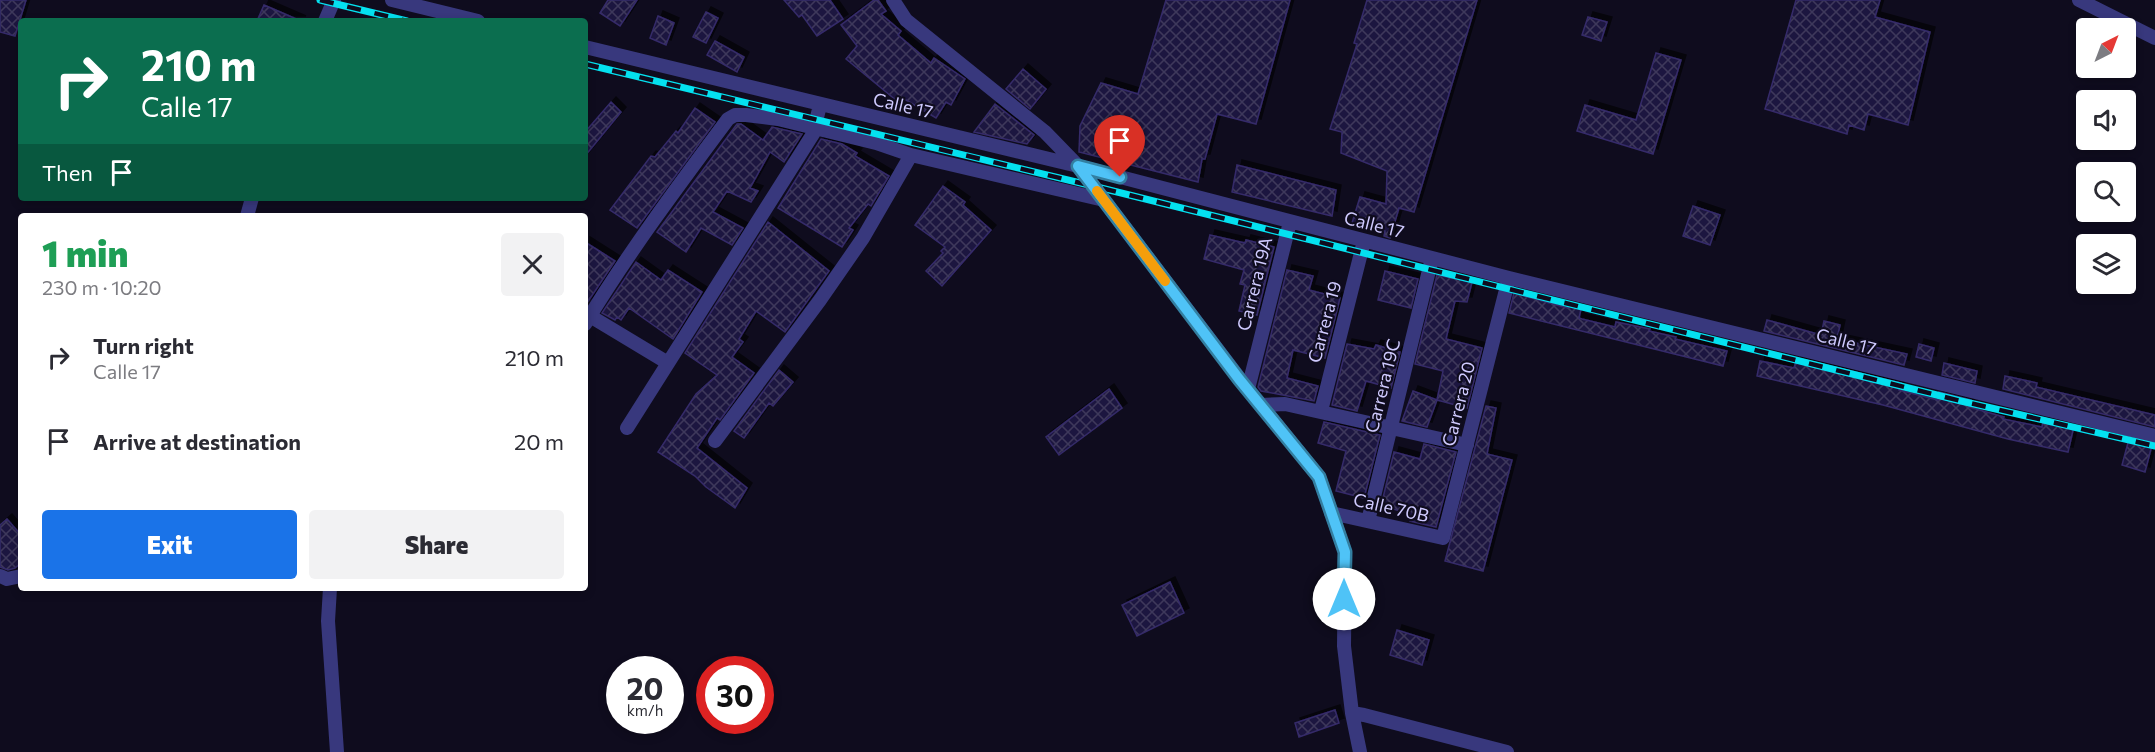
<!DOCTYPE html>
<meta charset="utf-8">
<style>
:root{--surface:#fff;--page:#f2f2f3;--text:#2b2b33;--muted:#7c7c81;--accent:#1a73e8}
body{margin:0;font-family:Commissioner,sans-serif;background:var(--page);color:var(--text);height:100vh;display:flex;flex-direction:column;font-size:22px;white-space:nowrap}
*{box-sizing:border-box;margin:0}
p{font-size:20px;color:var(--muted)}
.icon{flex:none;width:33px;height:33px;fill:none;stroke:currentColor;stroke-width:2;stroke-linecap:round;stroke-linejoin:round}
.map{position:relative;flex:1;overflow:hidden}
.sheet{position:absolute;left:18px;top:213px;width:570px;height:378px;display:flex;flex-direction:column;background:var(--surface);border-radius:6px;box-shadow:0 3px 9px #0003}
.sheet>*{flex:none}
.guide{position:absolute;left:18px;top:18px;width:570px;height:183px;border-radius:6px;box-shadow:0 3px 9px #0003;background:#0b6e4f;color:#fff;overflow:hidden}
.needle{width:39px;rotate:42deg}
.controls{position:absolute;left:2076px;top:18px;display:grid;gap:12px}
.controls a{display:grid;place-items:center;width:60px;height:60px;border-radius:6px;background:var(--surface);box-shadow:0 3px 9px #0003;font-size:30px}
.speed{position:absolute;left:606px;top:656px;display:flex;gap:12px;font-size:30px;font-weight:700;text-align:center}
.speed>*{display:grid;place-content:center;width:78px;height:78px;border-radius:50%;background:var(--surface);box-shadow:0 3px 9px #0003;line-height:1}
.speed small{font-size:15px;font-weight:400}
.speed .limit{border:9px solid #d22;background:#fff;color:#111}
.pin{position:absolute;display:grid;place-items:center;width:51px;height:51px;color:#fff;margin:-62px -26px;border-radius:50% 50% 50% 0;rotate:-45deg;box-shadow:0 0 6px #0007}
.pin .icon{rotate:45deg}
.me{position:absolute;width:66px;margin:-33px;rotate:0deg;stroke-linejoin:round;filter:drop-shadow(0 0 4px #0008)}
.turn{display:flex;align-items:center;gap:21px;height:126px;padding:0 24px;font-size:27px}
.turn .icon{width:78px;height:78px;stroke-width:2.5}
.turn b{display:block;font-size:42px;line-height:51px}
.then{display:flex;align-items:center;height:57px;padding:0 24px;background:#0003;gap:12px;font-size:22px}
.round{display:grid;place-items:center;flex:none;width:63px;height:63px;border-radius:6px;background:var(--page)}
.head{display:flex;align-items:center;justify-content:space-between;height:102px;padding:0 24px}
h1{font-size:36px;font-weight:800;line-height:45px;color:#1e9e55}
.cta{display:flex;gap:12px;margin-top:auto;padding:12px 24px}
.cta a{flex:1;height:69px;border-radius:6px;background:var(--accent);color:#fff;font-size:24px;font-weight:800;line-height:69px;text-align:center}
.cta a+a{background:var(--page);color:var(--text)}
ul{padding:0;list-style:none}
li{display:flex;align-items:center;gap:18px;height:84px;padding:0 24px}
li div{flex:1}
li b{display:block;font-size:22px}
li em{font-style:normal}
.map>svg:first-child{display:block}
.building{fill:url(#building-cross-hatch);stroke:#352b6a;stroke-width:1.5;filter:url(#shadow)}
.lines{fill:none;stroke-linecap:round;stroke-linejoin:round}
.minor{stroke:#38387d;stroke-width:14}
.rail-casing{stroke:#04e1f0;stroke-width:7}
.rail{stroke:#0f0c1e;stroke-width:4.5;stroke-dasharray:14;stroke-linecap:butt}
.route-casing{stroke:#337fa1;stroke-width:15}
.route{stroke:#4fc3f7;stroke-width:10}
.slow{stroke:#f59e0b;stroke-width:10}
.labels{text-anchor:middle;stroke-width:4.5;stroke-linejoin:round;paint-order:stroke}
.street-label{font-size:18px;fill:#cfcafe;stroke:#0f0c1e}
</style>
<div class="map">
<svg width="2155" height="752" viewBox="0 0 2155 752">
<defs>
<pattern id="building-cross-hatch" width="8" height="8" patternUnits="userSpaceOnUse" patternTransform="scale(1.5)"><rect width="8" height="8" fill="#1f193f"/><path d="M0 0l8 8M0 8l8-8" fill="none" stroke="#3e395c"/></pattern>
<filter id="shadow"><feDropShadow dx="5" dy="-5" stdDeviation="0" flood-color="#0009"/></filter>
</defs>
<rect width="100%" height="100%" fill="#0f0c1e"/>
<path class="building" d="M0 0H26L15 36 0 32Z
M608 0H637L620 26 600 13Z
M784 0H830L843 19 817 36 802 15 799 17Z
M874 0H878L886 11 881 14 901 31 898 35 931 63 934 58 965 79 951 105 946 102 936 118 901 97 897 101 846 59 857 46 841 25Z
M1166 0H1290L1256 124 1217 114 1205 159H1202L1198 182 1079 152 1080 126 1101 83 1138 94Z
M1367 0H1477L1414 212 1399 208 1390 238 1384 236 1385 231 1352 223 1360 197 1386 204 1387 171 1341 153 1342 132 1330 129 1357 44 1354 43Z
M1796 0H1880L1875 17 1930 32 1908 125 1868 114 1864 130 1849 125 1847 134 1765 109Z
M264 5 301 21H257Z
M706 12 718 18 706 43 693 37Z
M658 16 674 23 666 45 650 38Z
M1588 17 1607 22 1601 41 1582 35Z
M715 41 744 57 737 72 707 55Z
M1656 53 1681 60 1653 154 1577 131 1585 105 1636 120Z
M1023 69 1046 89 1030 109 1006 89Z
M611 102 621 112 585 156V132Z
M995 104 1034 135 1027 144 974 132Z
M695 108 715 122 637 228 610 210 651 156 655 157 676 131 678 133Z
M737 124H741L763 140 772 127 802 134 784 162 770 152 750 188 758 191 751 202 727 191 713 212 743 228 732 245 701 228 686 252 657 232Z
M821 139 842 144 857 153 855 156 889 176 871 206 868 204 849 228 853 230 842 247 778 208Z
M1237 165 1336 190 1332 216 1232 192Z
M943 186 965 202 963 205 991 230 942 286 926 271 943 253 941 251 945 247 915 225Z
M1693 206 1720 215 1710 245 1683 236Z
M768 222 829 271 785 332 756 311 739 339 743 342 732 357 754 373 720 420 717 418 697 448 747 488 735 508 706 487 695 476 658 452 696 394 717 375 685 353Z
M1210 235 1245 243 1246 240 1274 247 1257 315 1239 311 1245 285 1240 284 1244 270 1204 259Z
M585 242 615 261 587 303 585 302Z
M636 262 661 280 668 270 702 292 673 339 629 308 621 320 617 317 615 320 602 313Z
M1287 270 1313 276 1309 290 1340 298 1325 358 1293 350 1287 378 1318 386 1314 401 1261 391 1258 387Z
M1385 271 1418 279 1411 308 1378 300Z
M1437 275 1472 282 1467 302 1455 301 1446 339 1482 348 1467 408 1437 400 1443 371 1415 364Z
M1514 293 1568 308 1569 306 1581 309 1579 318 1582 319 1615 327 1616 322 1650 329 1649 331 1676 337 1675 339 1727 351 1723 366 1509 313Z
M1767 320 1821 335 1824 321 1840 325 1837 339 1907 354 1904 365 1764 331Z
M1347 344 1374 349 1376 345 1400 352 1391 388 1366 381 1357 411 1332 405Z
M1919 344 1934 348 1931 361 1916 357Z
M1797 358 1901 383 1899 390 1938 400 1939 392 1971 400 1969 407 2004 417 2003 419 2042 427 2044 418 2074 426 2068 452 2008 439 1883 405 1757 376 1760 361 1794 368Z
M1944 363 1977 371 1975 383 1942 375Z
M779 370 793 382 773 406 769 403 744 438 734 431Z
M2005 376 2037 383 2036 387 2155 415V427L2003 389Z
M1109 389 1122 408 1059 455 1046 437Z
M1413 391 1437 400 1427 427 1402 421Z
M1486 406 1496 408 1487 454 1512 460 1483 571 1445 561Z
M1324 422 1380 435 1364 498 1336 491 1346 451 1318 443Z
M2129 439 2152 445 2145 472 2122 465Z
M1424 444 1456 452 1436 527 1410 521 1407 513 1383 506 1384 503 1382 502 1394 452 1420 459Z
M7 519 21 535V563L15 568 8 570 0 567V525Z
M1170 582 1184 613 1137 636 1122 605Z
M1397 630 1429 640 1422 665 1390 655Z
M1335 710 1339 723 1299 737 1295 723Z"/>
<g class="lines">
<path class="minor" d="M392 0 478 21
M893 0 906 20 1045 132 1078 166 1240 379 1319 477 1345 552 1344 646 1352 713 1360 752
M2079 0 2155 38
M325 21 334 0
M585 47 1078 166 1509 278 2155 436
M911 155 1104 200
M247 216 252 198
M590 316 668 363
M585 324C628 253 678 186 728 119L735 115H746L778 119 876 143 911 155 863 238 820 300 715 441
M1248 389 1290 222
M1261 405 1285 404 1467 445
M1321 411 1364 241
M627 428 813 134 820 105
M1331 513 1443 538 1509 278
M1368 521 1432 258
M0 576 7 579 21 576
M330 588 328 621 337 752
M1352 713 1364 715 1507 752"/>
<defs>
<path id="rail" d="M320 0 407 21
M585 64 1093 186 1961 401 2155 446"/>
</defs>
<use href="#rail" class="rail-casing"/>
<use href="#rail" class="rail"/>
</g>
<g class="lines">
<defs>
<path id="route" d="M1120 177 1078 166 1239 379 1319 477 1345 552 1344 599"/>
</defs>
<use href="#route" class="route-casing"/>
<use href="#route" class="route"/>
<path class="slow" d="M1097 191 1165 281"/>
</g>
<g class="labels">
<g class="street-label">
<text transform="translate(903 106) rotate(13)" y="6">Calle 17</text>
<text transform="translate(1374 225) rotate(14)" y="6">Calle 17</text>
<text transform="translate(1255 284) rotate(-76)" y="6">Carrera 19A</text>
<text transform="translate(1325 322) rotate(-75)" y="6">Carrera 19</text>
<text transform="translate(1846 342) rotate(14)" y="6">Calle 17</text>
<text transform="translate(1383 386) rotate(-76)" y="6">Carrera 19C</text>
<text transform="translate(1459 404) rotate(-76)" y="6">Carrera 20</text>
<text transform="translate(1391 508) rotate(13)" y="6">Calle 70B</text>
</g>
</g>
</svg>
<div class="controls">
<a><svg class="needle" viewBox="-14 -14 28 28"><path d="M0-13l5 13h-10z" fill="#e53935"/><path d="M0 13l5-13h-10z" fill="#7c7c81"/></svg></a>
<a><svg class="icon" aria-label="sound" viewBox="0 0 24 24"><path d="M4 9h4l5-4v14l-5-4H4zM17 9q2 3 0 6"/></svg></a>
<a><svg class="icon" aria-label="search" viewBox="0 0 24 24"><circle cx="10" cy="10" r="6"/><path d="M15 15l6 6"/></svg></a>
<a><svg class="icon" aria-label="layers" viewBox="0 0 24 24"><path d="M12 4l9 5-9 5-9-5zM3 14l9 5 9-5"/></svg></a>
</div>
<div class="speed"><div>20<small>km/h</small></div><div class="limit">30</div></div>
<div class="pin" style="left:1120px;top:177px;background:#d93025"><svg class="icon" aria-label="arrive" viewBox="0 0 24 24"><path d="M6 21V4h12l-3 4 3 4H6"/></svg></div>
<svg class="me" style="left:1344px;top:599px" viewBox="-20 -20 40 40"><circle r="19" fill="#fff"/><path d="M0-13L10 11 0 6-10 11z" fill="#4fc3f7"/></svg>
<div class="guide">
<div class="turn"><svg class="icon" aria-label="right" viewBox="0 0 24 24"><path d="M7 20v-9h11M14 6l5 5-5 5"/></svg><div><b>210 m</b>Calle 17</div></div>
<div class="then">Then<svg class="icon" aria-label="arrive" viewBox="0 0 24 24"><path d="M6 21V4h12l-3 4 3 4H6"/></svg></div>
</div>
<section class="sheet">
<div class="head"><div><h1>1 min</h1><p>230 m · 10:20</p></div><a class="round"><svg class="icon" aria-label="close" viewBox="0 0 24 24"><path d="M6 6l12 12M18 6L6 18"/></svg></a></div>
<ul>
<li><svg class="icon" aria-label="right" viewBox="0 0 24 24"><path d="M7 20v-9h11M14 6l5 5-5 5"/></svg><div><b>Turn right</b><p>Calle 17</p></div><em>210 m</em></li>
<li><svg class="icon" aria-label="arrive" viewBox="0 0 24 24"><path d="M6 21V4h12l-3 4 3 4H6"/></svg><div><b>Arrive at destination</b></div><em>20 m</em></li>
</ul>
<div class="cta"><a>Exit</a><a>Share</a></div>
</section>
</div>
